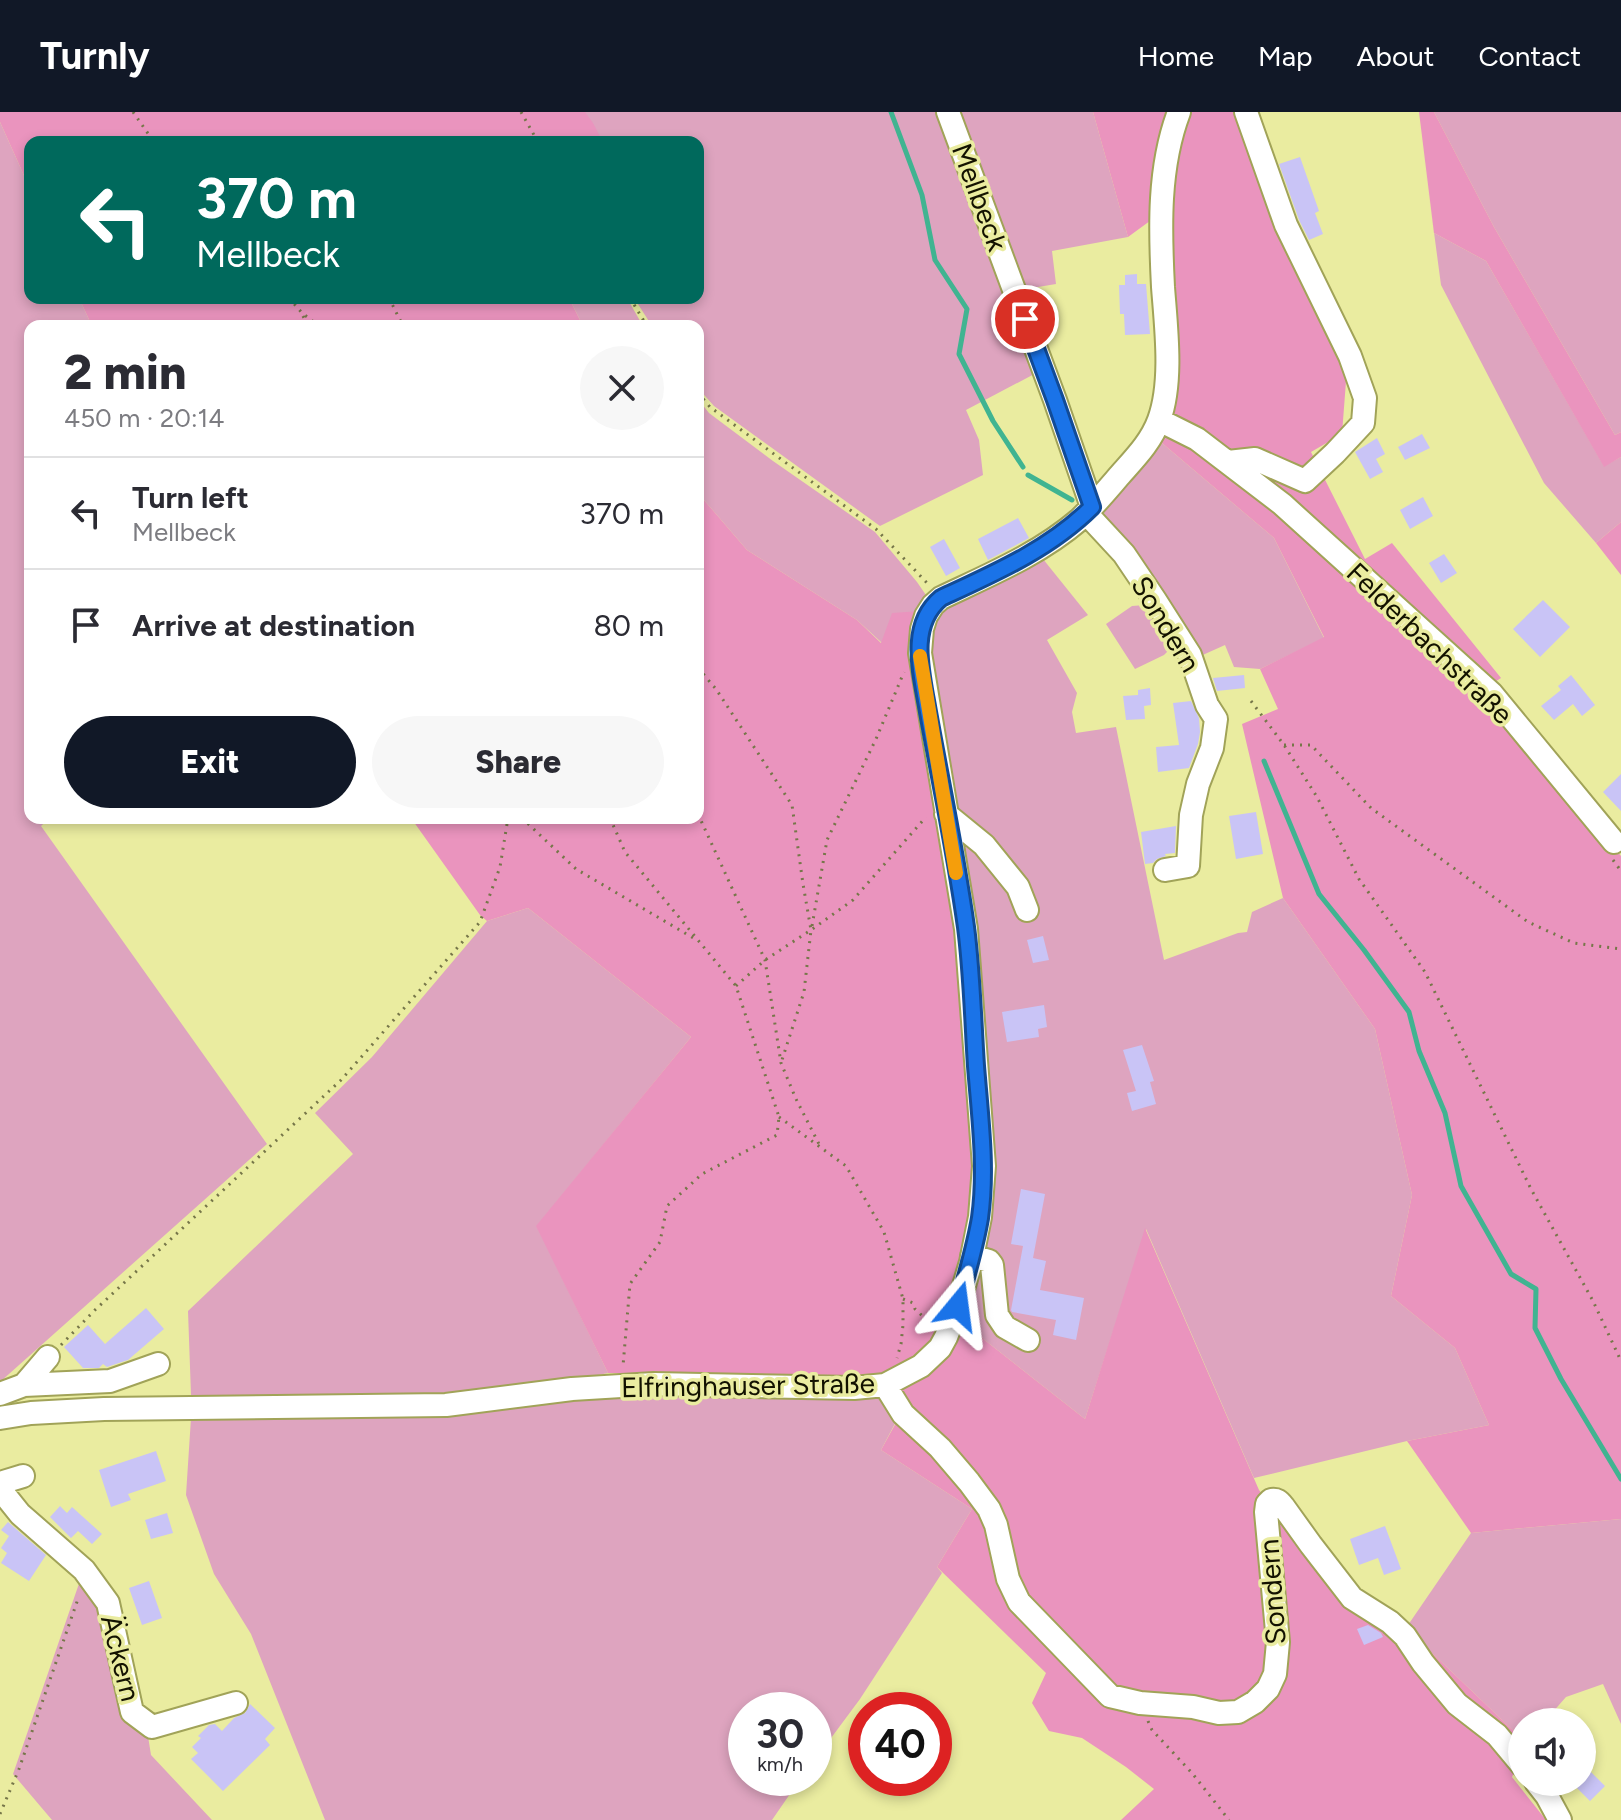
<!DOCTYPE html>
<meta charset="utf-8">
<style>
:root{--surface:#fff;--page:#f7f7f7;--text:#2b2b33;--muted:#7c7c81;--line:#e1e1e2;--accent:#111827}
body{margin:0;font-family:Figtree,sans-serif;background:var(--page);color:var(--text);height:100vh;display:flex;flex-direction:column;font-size:30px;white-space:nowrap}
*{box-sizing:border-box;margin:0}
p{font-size:26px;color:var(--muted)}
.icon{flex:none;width:44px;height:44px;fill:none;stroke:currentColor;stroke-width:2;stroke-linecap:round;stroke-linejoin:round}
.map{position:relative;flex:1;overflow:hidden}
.details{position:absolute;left:24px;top:208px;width:680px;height:504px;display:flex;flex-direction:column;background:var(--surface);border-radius:16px;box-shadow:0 4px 12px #0003}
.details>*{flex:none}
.banner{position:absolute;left:24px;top:24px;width:680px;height:168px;border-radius:16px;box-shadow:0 4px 12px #0003;background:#00695c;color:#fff;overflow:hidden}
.tools{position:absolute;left:1508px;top:1596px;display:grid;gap:16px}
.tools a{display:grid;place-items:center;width:88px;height:88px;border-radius:50%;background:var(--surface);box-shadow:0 4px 12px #0003;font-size:40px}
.speed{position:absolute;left:728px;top:1580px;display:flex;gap:16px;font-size:40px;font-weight:700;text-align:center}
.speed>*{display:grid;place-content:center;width:104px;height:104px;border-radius:50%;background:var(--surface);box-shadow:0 4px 12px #0003;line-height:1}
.speed small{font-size:20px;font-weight:400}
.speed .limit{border:12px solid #d22;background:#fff;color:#111}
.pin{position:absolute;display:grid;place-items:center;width:68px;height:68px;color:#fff;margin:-34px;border:4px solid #fff;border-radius:50%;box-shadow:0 2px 8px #0007}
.me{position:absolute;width:88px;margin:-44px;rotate:16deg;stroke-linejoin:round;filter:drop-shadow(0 0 6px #0008)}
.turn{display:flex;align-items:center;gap:28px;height:168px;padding:0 40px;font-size:36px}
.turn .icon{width:104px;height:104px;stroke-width:2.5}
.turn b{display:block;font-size:56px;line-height:68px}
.round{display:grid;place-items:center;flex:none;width:84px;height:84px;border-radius:42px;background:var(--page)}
.summary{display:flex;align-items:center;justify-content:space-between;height:136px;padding:0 40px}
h1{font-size:48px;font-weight:800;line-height:60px}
.button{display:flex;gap:16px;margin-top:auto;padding:16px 40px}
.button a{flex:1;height:92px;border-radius:48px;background:var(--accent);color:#fff;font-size:32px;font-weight:800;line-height:92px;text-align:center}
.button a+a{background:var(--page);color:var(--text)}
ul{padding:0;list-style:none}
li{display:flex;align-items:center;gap:24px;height:112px;padding:0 40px;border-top:2px solid var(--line)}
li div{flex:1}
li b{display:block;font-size:30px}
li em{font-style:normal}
header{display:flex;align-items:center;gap:48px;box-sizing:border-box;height:112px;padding:0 40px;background:var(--accent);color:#fff}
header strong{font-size:38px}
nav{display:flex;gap:44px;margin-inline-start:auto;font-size:28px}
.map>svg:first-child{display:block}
.green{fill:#dea4bf}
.forest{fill:#ea94be}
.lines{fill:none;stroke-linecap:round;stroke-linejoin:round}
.stream{stroke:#40b491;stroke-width:5}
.building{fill:#c9c4f6}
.minor-casing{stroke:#a1a358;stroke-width:26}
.path{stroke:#767649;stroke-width:3;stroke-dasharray:2 6;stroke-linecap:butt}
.minor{stroke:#fff;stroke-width:22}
.route-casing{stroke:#114b97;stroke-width:20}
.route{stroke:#1a73e8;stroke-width:14}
.slow{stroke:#f59e0b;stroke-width:14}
.labels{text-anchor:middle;stroke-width:7;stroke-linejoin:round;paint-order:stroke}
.street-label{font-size:28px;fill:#131200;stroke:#eaeca0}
</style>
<header>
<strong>Turnly</strong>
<nav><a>Home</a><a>Map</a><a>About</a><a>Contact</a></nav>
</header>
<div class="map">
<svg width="1621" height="1708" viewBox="0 0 1621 1708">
<rect width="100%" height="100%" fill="#eaeca0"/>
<path class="green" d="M584 0H943L1040 259 966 298 979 328 983 363 880 414 714 294 698 276V214H652L634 186H698V30H602Z
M953 0H1093L1128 125 1052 139 1056 172 1020 178Z
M1418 0 1434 121 1486 149 1604 354 1621 345V410L1596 431 1544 371 1441 173Z
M1434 0H1621V320L1615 323 1494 115Z
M0 10 30 77V186H79L92 214H30V706H50L41 714 267 1032 0 1270Z
M569 186H627L643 214H583Z
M698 287 709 301 773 349 875 420 917 470 928 486 921 499 882 531 857 508 747 438 698 381Z
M1156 326 1274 426 1324 526 1260 557 1234 555 1225 533 1196 546 1095 399Z
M1043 447 1088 503 1047 528 1077 581 1072 600 1076 621 1116 615 1164 848 1238 821 1247 820 1252 800 1283 786 1375 917 1412 1083 1391 1184 1455 1236 1489 1313 1407 1329 1254 1366 1146 1117 1085 1307 958 1207 928 545 933 504 950 488Z
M1145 493 1163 519 1172 535 1164 543 1135 557 1106 512 1132 494Z
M528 796 691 925 537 1114 608 1261 578 1267 437 1284 191 1283 188 1199 353 1042 315 1001 372 945 487 809Z
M884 1276 900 1302 881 1338 972 1397 937 1455 942 1461 860 1587 814 1649V1598H746V1666H801L772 1708H325L251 1522 214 1462 186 1383 191 1306 263 1307 469 1302 580 1284Z
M1621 1407V1612L1603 1572 1566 1585 1544 1610H1522V1627L1406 1516 1471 1421Z
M82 1463 100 1494 147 1618 151 1643 212 1708H52L13 1662Z"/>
<path class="forest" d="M0 0H585L593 11 603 30H30V77L0 10Z
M1093 0H1171L1154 106 1128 125Z
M1186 0H1240L1347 256 1342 322 1311 340 1365 447 1392 431 1501 566 1490 573 1166 307V117L1174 58Z
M1419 0H1434L1494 115 1615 323 1621 320V345L1604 355 1486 149 1434 121Z
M79 186H569L583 214H92Z
M1166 314 1193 328 1490 587 1621 744V1407L1471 1421 1407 1329 1489 1313 1455 1236 1391 1184 1412 1083 1375 917 1283 786 1242 612 1278 597 1260 557 1324 525 1274 426 1156 326Z
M698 381 747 438 857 508 881 531 892 501 921 499 960 818 977 1056 972 1103 960 1155 944 1196 1085 1307 1145 1116 1259 1378 1348 1489 1406 1516 1522 1627V1642L1512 1665 1546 1708H1121L1154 1677 1126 1655 1082 1626 1049 1619 1032 1591 1046 1561 937 1455 972 1397 881 1338 903 1298 882 1267 608 1261 536 1114 691 925 528 796 487 809 480 803 411 706H698Z
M1621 410V463L1596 431Z"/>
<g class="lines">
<path class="stream" d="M891 0 922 83 935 148 967 197 959 242 993 309 1023 355
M1028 363 1072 388
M1264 649 1319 782 1364 838 1409 900 1419 939 1445 1001 1461 1074 1511 1162 1536 1177 1535 1216 1561 1267 1621 1367"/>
</g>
<path class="building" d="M1300 45 1319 99 1315 101 1323 122 1309 128 1299 108 1279 52Z
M1137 162V172H1146L1150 222 1125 223 1124 202H1120L1119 173H1125V163Z
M1422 322 1430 336 1405 348 1398 335Z
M1377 326 1385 342 1376 347 1383 360 1370 367 1355 340Z
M1423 385 1433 404 1410 417 1400 398Z
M1018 406 1029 426 988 448 978 427Z
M944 427 960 456 946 464 930 435Z
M1444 442 1457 461 1441 471 1429 451Z
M1543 488 1570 515 1540 545 1513 517Z
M1244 563 1245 576 1217 579 1213 566Z
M1571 563 1595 593 1582 604 1573 592 1554 608 1541 594 1561 578 1558 574Z
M1150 576 1151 593 1144 594 1145 607 1126 608 1123 584 1138 583V578Z
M1191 589 1199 606 1200 620 1198 632 1189 656 1158 660 1156 635 1179 633 1173 591Z
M1621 662V699L1603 680Z
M1256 700 1263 742 1236 747 1229 704Z
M1176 714 1175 741 1165 742 1166 744 1157 747 1153 751 1145 752 1141 720Z
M1043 824 1049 848 1033 851 1027 828Z
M1044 893 1047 915 1038 917 1039 925 1007 930 1002 900Z
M1142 933 1154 969 1150 970 1156 992 1132 999 1127 981 1136 979 1123 938Z
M1021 1077 1045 1082 1033 1146 1046 1149 1040 1178 1084 1186 1076 1228 1053 1223 1056 1208 1012 1200 1011 1198 1023 1134 1011 1132Z
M146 1196 164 1217 128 1248 107 1255 103 1252 99 1256H83L64 1235 88 1213 105 1232Z
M156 1339 166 1369 128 1382 131 1388 111 1395 99 1358Z
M60 1394 67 1401 72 1395 102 1422 92 1432 78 1419 71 1426 50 1405Z
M167 1401 173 1421 151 1427 145 1408Z
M8 1410 46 1443 29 1469 1 1451 7 1441 1 1436 9 1424 1 1418Z
M1385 1414 1401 1457 1384 1463 1378 1446 1359 1453 1350 1427Z
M149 1469 162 1506 142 1513 129 1476Z
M1368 1513 1381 1521 1383 1525 1364 1533 1357 1517Z
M250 1592 275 1616 265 1627 270 1633 223 1679 191 1647 198 1641 192 1635 201 1626 198 1624 209 1613 215 1612 222 1619 234 1606 245 1601Z
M1590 1659 1605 1674 1590 1689 1575 1674 1582 1670V1668Z"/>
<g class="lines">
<defs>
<path id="minor" d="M948 0 1055 288 1092 395
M1159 308 1197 327 1282 392 1492 582 1614 730
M1228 350 1255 347 1305 369 1335 341 1363 311 1365 286 1350 244 1286 113 1246 0
M1086 401 1124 442 1155 488 1190 543 1207 593 1216 607 1212 636 1198 672 1191 703 1188 754 1165 758
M946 702 984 733 1018 775 1027 798
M972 1144 989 1149 992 1153 997 1203 1005 1215 1028 1228
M24 1273 110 1269 158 1252
M885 1273 903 1302 940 1336 969 1370 989 1397 996 1413 1008 1467 1019 1490 1110 1584 1140 1591 1193 1595 1219 1601 1238 1600 1255 1590 1268 1577 1275 1562 1278 1530 1266 1400 1267 1392 1271 1388C1277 1387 1279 1389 1283 1394L1311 1433 1352 1486 1390 1510 1405 1524 1423 1551 1457 1592 1497 1623 1522 1653
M0 1282 24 1273 48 1245
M0 1306 31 1301 104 1297 446 1293 572 1277 654 1272 854 1276 885 1273 921 1254 940 1236 946 1225 958 1194 971 1150 980 1105 984 1054 966 817 920 541 922 517 926 504 933 493 941 486C989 463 1038 443 1079 408 1094 394 1107 378 1120 363 1135 346 1151 330 1159 308 1173 270 1166 215 1163 175 1160 117 1158 55 1179 0
M0 1371 23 1364
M0 1377 20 1402 84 1458 108 1491 132 1600 152 1615 236 1591
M1536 1670 1547 1684 1560 1708"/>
</defs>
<use href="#minor" class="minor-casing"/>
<path class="path" d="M133 0 154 30
M521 0 538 30
M156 30 172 28 176 30
M289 186 302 201 319 214
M389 186 403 214
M630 186 647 214
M303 204 308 214
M698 281 710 295 876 417 928 472
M698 556 716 577 792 693 803 772 811 818 804 880 781 951
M1251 589 1284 633 1317 685 1359 767 1425 860 1531 1077 1593 1189 1621 1249
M1284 633H1311L1371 696 1528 810 1574 831 1621 837
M698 702 765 848 781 951 796 987 820 1034
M522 706 576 757 695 827
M610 706 625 740 736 874 779 1005 777 1023 702 1062 667 1094 660 1130 630 1172 623 1254
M1613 748 1621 759
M812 814 827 728 876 627 904 560
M736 874 765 848 811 818 853 788 926 705
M779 1005 846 1054 884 1120 903 1187V1213L901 1232 897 1246
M903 1187 913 1191 915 1197 932 1213
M61 1233 95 1198 341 968 480 810 500 755 508 706
M1148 1609 1152 1618 1192 1661 1229 1708
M0 1702 19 1657 79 1484"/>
<use href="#minor" class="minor"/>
</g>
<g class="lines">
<defs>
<path id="route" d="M958 1194C966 1165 975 1136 980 1106 987 1056 980 1005 976 954 973 908 972 861 966 815 956 743 941 672 928 600 922 563 907 514 941 486 995 461 1050 437 1092 395L1055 288 1025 207"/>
</defs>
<use href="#route" class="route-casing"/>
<use href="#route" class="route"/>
<path class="slow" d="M920 544 956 761"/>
</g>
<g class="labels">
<g class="street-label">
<text transform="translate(980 85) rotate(70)" y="10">Mellbeck</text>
<text transform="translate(1166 512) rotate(59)" y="10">Sondern</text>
<text transform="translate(1430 531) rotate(44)" y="10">Felderbachstraße</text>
<text transform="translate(748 1273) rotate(-1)" y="10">Elfringhauser Straße</text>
<text transform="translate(1272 1480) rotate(-94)" y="10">Sondern</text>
<text transform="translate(121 1546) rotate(76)" y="10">Äckern</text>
</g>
</g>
</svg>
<div class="tools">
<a><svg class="icon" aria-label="sound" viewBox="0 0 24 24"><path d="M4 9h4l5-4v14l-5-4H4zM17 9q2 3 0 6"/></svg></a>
</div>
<div class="speed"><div>30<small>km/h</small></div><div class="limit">40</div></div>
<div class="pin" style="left:1025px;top:207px;background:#d93025"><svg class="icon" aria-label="arrive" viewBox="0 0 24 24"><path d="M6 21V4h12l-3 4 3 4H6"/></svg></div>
<svg class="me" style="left:958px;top:1194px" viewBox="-20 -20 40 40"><path d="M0-17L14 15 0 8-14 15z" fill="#1a73e8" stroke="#fff" stroke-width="4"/></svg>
<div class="banner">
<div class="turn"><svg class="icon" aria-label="left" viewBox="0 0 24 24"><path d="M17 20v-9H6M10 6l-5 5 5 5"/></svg><div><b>370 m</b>Mellbeck</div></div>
</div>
<section class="details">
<div class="summary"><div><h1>2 min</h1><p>450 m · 20:14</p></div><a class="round"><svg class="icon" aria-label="close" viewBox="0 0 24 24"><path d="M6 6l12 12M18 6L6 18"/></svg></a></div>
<ul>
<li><svg class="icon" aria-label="left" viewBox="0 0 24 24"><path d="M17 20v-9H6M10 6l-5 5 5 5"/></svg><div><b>Turn left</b><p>Mellbeck</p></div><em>370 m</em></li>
<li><svg class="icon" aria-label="arrive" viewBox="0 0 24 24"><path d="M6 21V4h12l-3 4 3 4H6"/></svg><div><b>Arrive at destination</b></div><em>80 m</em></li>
</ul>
<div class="button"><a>Exit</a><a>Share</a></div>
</section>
</div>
